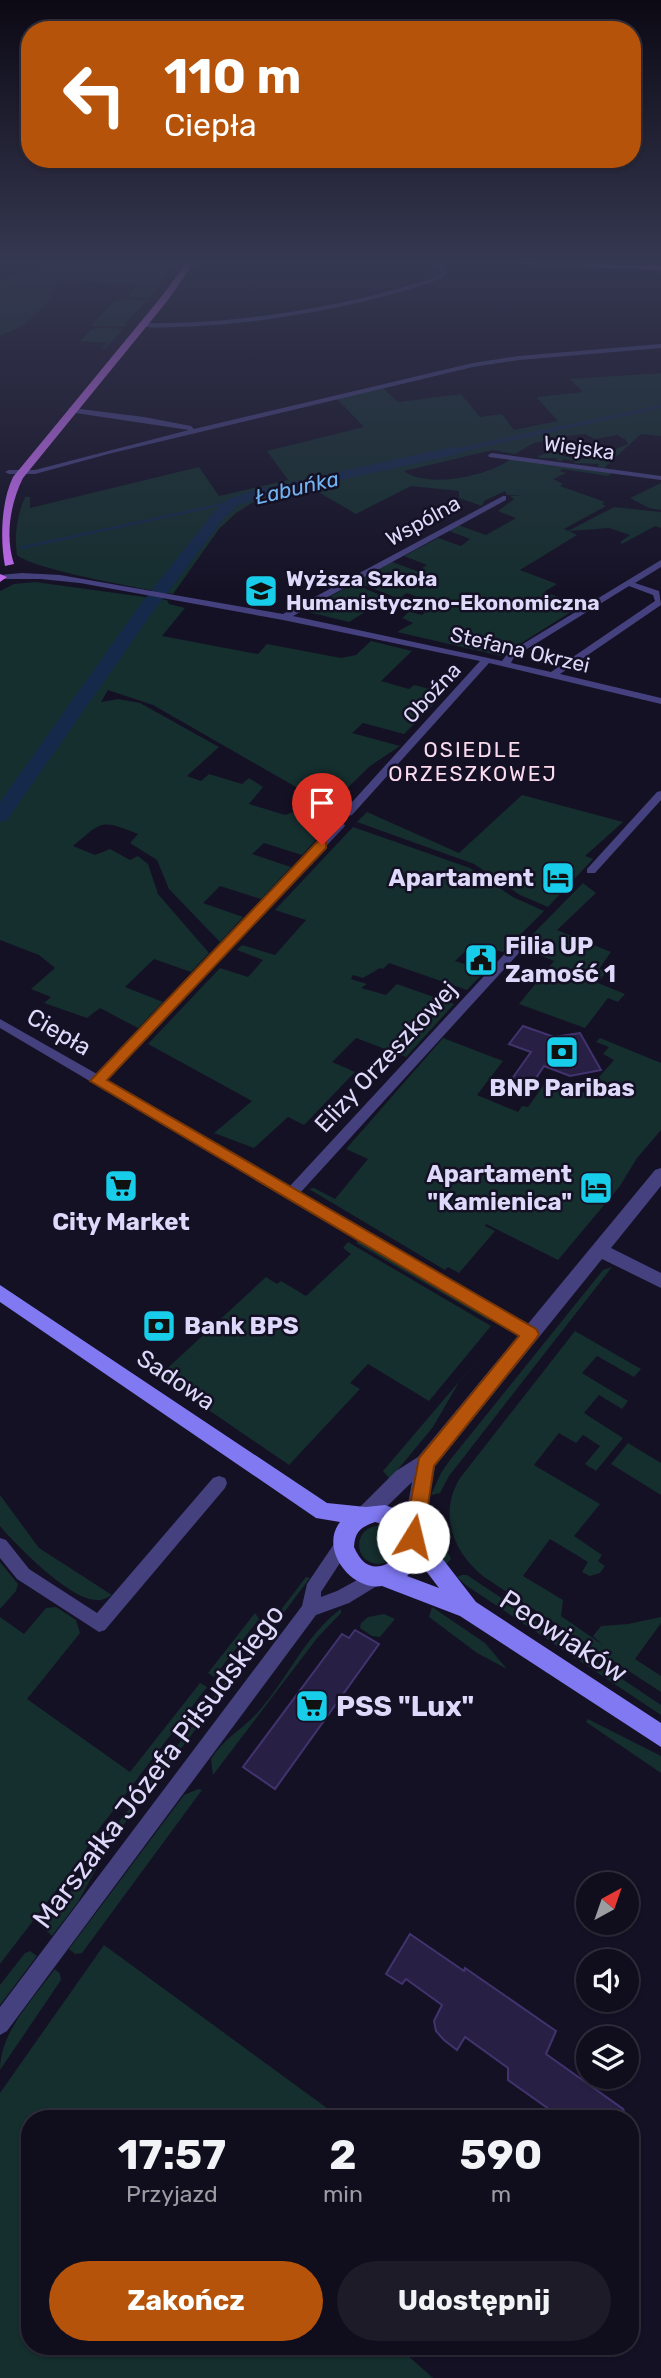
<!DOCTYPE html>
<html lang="pl">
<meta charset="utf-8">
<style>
:root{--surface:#100d1c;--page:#1e1b29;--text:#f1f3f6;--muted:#9c9ca3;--line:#302d3b;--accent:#b45309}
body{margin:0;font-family:Rubik,sans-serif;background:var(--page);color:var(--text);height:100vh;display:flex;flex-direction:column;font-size:26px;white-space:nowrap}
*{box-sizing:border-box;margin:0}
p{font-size:23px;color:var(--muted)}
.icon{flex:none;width:38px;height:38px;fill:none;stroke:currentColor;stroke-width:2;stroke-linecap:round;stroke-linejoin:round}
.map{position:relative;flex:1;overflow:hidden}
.panel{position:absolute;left:21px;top:2110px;width:618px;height:245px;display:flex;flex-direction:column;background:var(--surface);border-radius:28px;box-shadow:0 2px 5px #0004,0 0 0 2px var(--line)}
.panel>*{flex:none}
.top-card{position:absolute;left:21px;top:21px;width:620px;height:147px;border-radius:28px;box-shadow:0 2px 5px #0004,0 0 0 2px var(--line);background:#b45309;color:#fff;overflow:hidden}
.needle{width:46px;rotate:40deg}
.controls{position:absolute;left:576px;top:1872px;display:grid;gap:14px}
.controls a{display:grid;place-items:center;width:63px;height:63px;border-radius:50%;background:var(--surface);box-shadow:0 2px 5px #0004,0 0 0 2px var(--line);font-size:35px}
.pin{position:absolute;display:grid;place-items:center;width:60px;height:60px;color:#fff;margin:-72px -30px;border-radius:50% 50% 50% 0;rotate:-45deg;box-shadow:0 0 7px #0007}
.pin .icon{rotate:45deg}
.me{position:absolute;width:77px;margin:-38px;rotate:9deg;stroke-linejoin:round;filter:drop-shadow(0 0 5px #0008)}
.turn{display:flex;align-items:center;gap:24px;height:147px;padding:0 28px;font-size:32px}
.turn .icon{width:91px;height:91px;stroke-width:2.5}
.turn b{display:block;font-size:49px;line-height:60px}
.eta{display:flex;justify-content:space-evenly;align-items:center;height:119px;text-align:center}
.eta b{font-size:42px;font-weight:700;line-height:49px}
.cta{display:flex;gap:14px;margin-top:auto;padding:14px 28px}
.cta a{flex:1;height:80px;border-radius:42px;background:var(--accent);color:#fff;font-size:28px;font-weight:700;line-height:80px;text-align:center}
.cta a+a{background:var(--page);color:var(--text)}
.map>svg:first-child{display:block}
.green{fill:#152e2e}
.water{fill:#15294b}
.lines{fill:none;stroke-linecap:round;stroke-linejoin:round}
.stream{stroke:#15294b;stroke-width:2.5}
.river{fill:#15294b;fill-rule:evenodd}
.building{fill:#281f44;stroke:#41346e;stroke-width:2}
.minor{fill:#45417f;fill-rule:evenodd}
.tertiary{fill:#45417f;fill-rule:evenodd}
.secondary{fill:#8079f2;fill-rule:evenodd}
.primary{fill:#c36bf1;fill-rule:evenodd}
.route{fill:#b45309;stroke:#753606;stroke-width:2}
.labels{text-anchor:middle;stroke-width:5;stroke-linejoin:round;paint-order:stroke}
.far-street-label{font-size:21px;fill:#ded9fb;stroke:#151125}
.far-water-label{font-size:21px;font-style:italic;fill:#71b2f1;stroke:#151125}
.far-poi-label{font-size:21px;font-weight:bold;fill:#ded9fb;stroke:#151125;text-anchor:start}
.far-neighbourhood-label{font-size:21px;letter-spacing:2px;fill:#fbdbef;stroke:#151125}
.poi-label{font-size:24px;font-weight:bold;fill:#ded9fb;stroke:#151125;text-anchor:end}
.street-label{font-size:24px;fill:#ded9fb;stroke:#151125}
.near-street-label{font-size:28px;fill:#ded9fb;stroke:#151125}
.near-poi-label{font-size:28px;font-weight:bold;fill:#ded9fb;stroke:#151125;text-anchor:start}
</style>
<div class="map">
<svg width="661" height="2378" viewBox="0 0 661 2378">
<rect width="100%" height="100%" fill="#151125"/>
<path class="green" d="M51 262H173L167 275 149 298 128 297 137 285 62 280 46 295 53 296C38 312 22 331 0 335V281Z
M126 299 147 300 126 322 125 327 91 326 114 301Z
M101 328 123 329 105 349H102L106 343 80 341 92 329Z
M661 373V436L641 434 604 468 598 467 599 464 574 463V461L563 459 561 461 556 460 557 458H541L537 456 574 447 578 450 560 454C575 464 598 455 615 452L616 449 628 444 626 440 617 435 595 439 585 434 574 435 534 443 515 454 493 450 404 471C428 489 488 476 511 459L612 473 608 476 562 469 560 471 566 473 553 479 563 484 560 486 605 502 602 504 606 506 564 529 568 531 614 507 661 512V528L655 526 622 544 620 542 630 535 609 528 569 531 577 535 520 570 557 584 544 592 582 605 501 656 397 632 413 623 402 618 409 612 383 605 422 615 427 610 422 607 435 604 407 593 401 597 408 600 405 601 361 584 359 586 387 598 375 605 368 604 373 607 349 622 304 611 392 562 417 571 427 565 404 556 438 538 461 546 470 539 447 530 458 525 486 535 516 518 498 511 514 499 510 496H523L507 495 505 491 484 501 482 506 459 498V491L411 486 356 514 320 493 305 488 255 501 236 513 219 529 173 594C147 590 32 569 17 555 14 535 17 516 25 497H30V508L199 467 219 496 288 480 267 451 364 427 337 399 383 388 398 402 461 394 480 417 502 414 514 430 558 421 536 397 583 392 569 379Z
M661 483V510L649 508 630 498Z
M35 582 167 600 169 604 185 608 162 636 258 654 267 644 341 658 356 655 371 641 412 651 381 681 409 689 414 685 445 693 404 734 363 723 352 733 400 746 370 766 329 806 153 705 108 690 101 702 118 699 140 703 219 747 187 776 201 781 209 774 242 784 249 778 263 787 249 804 285 815 302 809 297 815 324 831 302 855 264 843 252 854 291 867 261 899 220 886 203 903 243 917 220 942 169 889 157 860 130 843 138 834C100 819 103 821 73 846L95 855 110 849 130 860 138 856 148 864 158 894 209 953 191 972 154 959 125 987 163 1002 138 1028 100 1008 87 1018 44 1003 51 997 31 989 55 968 39 955 0 940V591L14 584Z
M522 795 623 822 585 856 593 859 548 907 520 895 474 864 357 822 367 812 459 853Z
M353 827 470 868 513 897 544 911 503 952 472 945 455 961 485 971 467 990 389 963 383 969 380 968 363 978 353 975 351 979 367 984 361 988 386 995 397 984 454 1004 406 1057 356 1038 332 1062 355 1072 304 1125 288 1117 254 1148 214 1133 252 1101 148 1044 220 968 248 977 263 960 237 950 242 945 275 955 306 920 275 910Z
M583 883 596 893 557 930 611 952 599 969 606 972 598 983 625 994 618 1002 608 998 585 1028 519 1004 554 961 520 947Z
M443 1038 503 1061 477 1095 518 1112 522 1106 528 1107 548 1079 585 1093 614 1060 603 1054 609 1047 596 1042 600 1038 661 1063V1130L637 1158 620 1186 558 1260 486 1224 485 1226 495 1231 459 1273 448 1267 445 1270 309 1189 314 1188 335 1199 368 1159 346 1149Z
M359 1240 492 1319 488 1320 356 1243Z
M348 1242 491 1326 429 1401 368 1364 350 1383 360 1389 289 1465 159 1376 266 1277 277 1284 281 1281 306 1296 351 1254 343 1248Z
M612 1267 449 1476 440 1493 431 1495 441 1473 450 1460 603 1270Z
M575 1331 641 1369 634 1377 597 1356 582 1373 628 1401 622 1409 599 1395 584 1413 623 1438 596 1471 585 1464 600 1446 583 1435 576 1443 559 1433 534 1465 600 1504 574 1536 602 1555 598 1561 605 1566 600 1573 590 1576 582 1572 588 1562 550 1539 523 1576 563 1600 561 1616 603 1645 593 1636 601 1626 628 1624 661 1617V1623L635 1659 661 1676V1692L484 1577C453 1552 438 1514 460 1478Z
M497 1337 459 1382 433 1427 390 1479 383 1471Z
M628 1443 661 1463V1495L611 1464Z
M0 1495 39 1548 112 1595C108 1597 102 1601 97 1600 70 1600 17 1546 0 1526Z
M429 1512 438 1516 442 1540 451 1559 446 1564 435 1548Z
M359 1545a19 19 0 1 1 38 0a19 19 0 1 1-38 0Z
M0 1562 18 1584 16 1591 0 1609Z
M462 1575H467L661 1705V1715L467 1586 457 1577Z
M306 1577 310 1578 112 1840 78 1902 52 1936 46 1930V1924L90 1866 106 1839Z
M56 1607 76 1620 80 1633 27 1699 130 1772 200 1683 207 1687 93 1837 81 1858 0 1964V1617L24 1634 46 1608Z
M432 1607 485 1643 507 1669 477 1653 429 1617Z
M341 1609V1613L318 1637 213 1775 211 1759C223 1739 243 1729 258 1712 287 1680 305 1635 341 1609Z
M255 1613 259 1619 214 1677 208 1673Z
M384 1614 395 1619 380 1637 372 1636 360 1628 361 1623 368 1617Z
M588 1719 661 1756V1773L586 1722Z
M198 1789 202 1790 82 1953 75 1954 69 1949 184 1795Z
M104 1945 342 2119H30V2347H398L433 2378H0V2093Z
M30 1951 37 1956 0 2005V1985L25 1953Z
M55 1969 60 1974 61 1980 0 2070C0 2032 33 1999 55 1969Z"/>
<path class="water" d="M661 405V408L433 458 419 460 415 457Z"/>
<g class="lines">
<path class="stream" d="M20 548 233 502"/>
<path class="river" d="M453 447 460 451 458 454 264 497 238 505 224 518 152 613 7 820 0 822V802L140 605 214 512 228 499 255 490Z"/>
</g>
<path class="building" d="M523 1026 554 1037 580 1033 601 1070 570 1076 544 1066 530 1087 523 1085 516 1094 504 1090 531 1052 509 1044Z
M355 1630 379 1644 275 1789 243 1767 342 1634 349 1638Z
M410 1934 464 1971 465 1968 556 2031 546 2054 623 2109 627 2119H563L508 2080V2068L465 2037 457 2050 444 2040 436 2031 434 2021 442 2005 406 1979 402 1984 386 1974Z"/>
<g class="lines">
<path class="minor" d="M434 262H440L447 273 443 278C366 306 259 325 177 327 165 327 150 329 140 325L143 323C235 325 352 306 439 276L441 273Z
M661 344V348L519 360 473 367 112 453 35 474H9L5 472 9 470H35L189 430 69 412V408H72L144 417 191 426 194 429 473 363 519 356Z
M492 453 661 476V480L489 457 488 455Z
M503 496H506V500L293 616 502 661 508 653 661 560V567L635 583 659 591 661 605 560 674 661 698V704L489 663 352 815 348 816 343 813 344 811 480 661 283 620 80 583 41 579H0V575L22 573 60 575 283 614ZM629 586 653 595 655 601 551 672 511 663 514 657Z
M661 791V800L595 873H587V869L657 792Z
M340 822 345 825 344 827 107 1080 290 1186 510 948H518L520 951 518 954 300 1193 535 1330 538 1334 535 1338H525L0 1028V1019L97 1074 336 823Z
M219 1476 225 1478 227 1483 225 1488 105 1630 99 1632 17 1579 0 1558V1538L6 1540 29 1569 97 1613 213 1478Z
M342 1539 348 1541 351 1546 321 1592V1597L337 1591 379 1568 385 1571 388 1576 385 1581 349 1603 316 1615 7 2031 0 2035V2007L302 1606 307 1584 336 1541Z"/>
<path class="tertiary" d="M661 1168V1186L611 1248 661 1273V1288L602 1259 435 1466 421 1544 413 1546 405 1544 402 1537 412 1482 373 1520 366 1523 359 1520 356 1514 359 1508 396 1471 418 1457 655 1170Z"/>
<path class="secondary" d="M0 1285 327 1503 366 1507 385 1505 408 1514 476 1602 661 1723V1747L460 1616 382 1586C351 1591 319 1549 340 1522L316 1518 0 1302ZM375 1522 393 1527 403 1542 401 1555C382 1570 365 1573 354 1547 355 1531 361 1527 375 1522ZM420 1563 439 1588 407 1576Z"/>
<path class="primary" d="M187 262H194L168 300 23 478C10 504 5 537 14 564L5 566C0 540 1 502 13 477L162 296Z
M516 262 661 266V270L520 264Z
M0 574 7 577 0 582Z"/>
</g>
<linearGradient id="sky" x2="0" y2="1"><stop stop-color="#0c0914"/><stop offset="0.44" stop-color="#353851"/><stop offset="1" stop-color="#353851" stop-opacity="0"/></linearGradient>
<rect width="661" height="594" fill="url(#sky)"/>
<path class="route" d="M322 841 326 842V848L107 1080 536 1329 539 1334 536 1339 434 1466 423 1537 420 1543 413 1545 407 1543 404 1537 419 1458 519 1336 90 1081 317 842Z"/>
<defs>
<symbol id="university-square" viewBox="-11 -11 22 22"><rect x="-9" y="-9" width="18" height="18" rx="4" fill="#18cde9" stroke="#151125"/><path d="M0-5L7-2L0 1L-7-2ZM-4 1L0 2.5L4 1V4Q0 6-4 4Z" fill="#111"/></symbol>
<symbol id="hotel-square" viewBox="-11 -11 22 22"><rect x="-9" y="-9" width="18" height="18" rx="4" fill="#18cde9" stroke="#151125"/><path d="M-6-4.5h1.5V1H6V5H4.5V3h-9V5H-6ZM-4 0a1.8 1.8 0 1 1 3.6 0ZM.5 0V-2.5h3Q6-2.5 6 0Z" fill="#111"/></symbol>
<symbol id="civic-square" viewBox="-11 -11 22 22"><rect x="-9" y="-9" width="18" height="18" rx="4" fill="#18cde9" stroke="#151125"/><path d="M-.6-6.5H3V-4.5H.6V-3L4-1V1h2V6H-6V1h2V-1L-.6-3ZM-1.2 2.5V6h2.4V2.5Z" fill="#111"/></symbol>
<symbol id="bank-square" viewBox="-11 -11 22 22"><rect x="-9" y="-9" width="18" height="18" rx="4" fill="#18cde9" stroke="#151125"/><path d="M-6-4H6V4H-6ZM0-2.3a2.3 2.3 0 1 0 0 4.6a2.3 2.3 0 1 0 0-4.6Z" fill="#111"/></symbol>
<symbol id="supermarket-square" viewBox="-11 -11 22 22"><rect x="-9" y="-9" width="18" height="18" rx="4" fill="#18cde9" stroke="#151125"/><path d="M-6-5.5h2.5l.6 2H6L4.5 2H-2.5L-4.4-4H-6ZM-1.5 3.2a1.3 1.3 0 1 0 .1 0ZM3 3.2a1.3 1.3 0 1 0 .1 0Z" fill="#111"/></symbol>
</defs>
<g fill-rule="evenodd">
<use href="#university-square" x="242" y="572" width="38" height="38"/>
<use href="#hotel-square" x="539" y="859" width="38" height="38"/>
<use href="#civic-square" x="462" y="941" width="38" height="38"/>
<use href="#bank-square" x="543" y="1033" width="38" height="38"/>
<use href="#supermarket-square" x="102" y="1167" width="38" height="38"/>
<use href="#hotel-square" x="577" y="1169" width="38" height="38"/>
<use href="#bank-square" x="140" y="1307" width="38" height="38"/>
<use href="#supermarket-square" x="293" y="1687" width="38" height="38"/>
</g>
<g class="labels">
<g class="far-street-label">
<text transform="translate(579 448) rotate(8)" y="7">Wiejska</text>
<text transform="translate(423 521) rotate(-29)" y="7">Wspólna</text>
<text transform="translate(520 650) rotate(13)" y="7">Stefana Okrzei</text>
<text transform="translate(432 693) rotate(-47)" y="7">Oboźna</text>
</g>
<g class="far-water-label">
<text transform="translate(297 488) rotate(-13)" y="7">Łabuńka</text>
</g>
<g class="far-poi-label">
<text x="286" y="586">Wyższa Szkoła<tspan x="286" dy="24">Humanistyczno-Ekonomiczna</tspan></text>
</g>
<g class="far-neighbourhood-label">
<text x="473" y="757">OSIEDLE<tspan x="473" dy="24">ORZESZKOWEJ</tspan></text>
</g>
<g class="poi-label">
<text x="534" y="886">Apartament</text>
<text x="505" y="954" text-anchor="start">Filia UP<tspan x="505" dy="28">Zamość 1</tspan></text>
<text x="562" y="1096" text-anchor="middle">BNP Paribas</text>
<text x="572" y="1182">Apartament<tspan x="572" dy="28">"Kamienica"</tspan></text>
<text x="121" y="1230" text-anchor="middle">City Market</text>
<text x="184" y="1334" text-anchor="start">Bank BPS</text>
</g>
<g class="street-label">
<text transform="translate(59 1032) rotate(30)" y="8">Ciepła</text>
<text transform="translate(386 1057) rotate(-47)" y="8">Elizy Orzeszkowej</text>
<text transform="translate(176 1380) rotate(34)" y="8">Sadowa</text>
</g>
<g class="near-street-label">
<text transform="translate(564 1636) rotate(33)" y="10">Peowiaków</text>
<text transform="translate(158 1766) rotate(-53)" y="10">Marszałka Józefa Piłsudskiego</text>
</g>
<g class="near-poi-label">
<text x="336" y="1716">PSS "Lux"</text>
</g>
</g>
</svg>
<div class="controls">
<a><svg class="needle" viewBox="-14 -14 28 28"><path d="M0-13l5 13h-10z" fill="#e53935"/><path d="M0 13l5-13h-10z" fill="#9c9ca3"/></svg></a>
<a><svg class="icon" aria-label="sound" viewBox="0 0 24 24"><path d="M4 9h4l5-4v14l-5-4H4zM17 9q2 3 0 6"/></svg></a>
<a><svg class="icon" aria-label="layers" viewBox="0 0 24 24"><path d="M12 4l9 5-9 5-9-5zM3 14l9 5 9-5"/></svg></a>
</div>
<div class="pin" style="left:322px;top:845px;background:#d93025"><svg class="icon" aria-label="arrive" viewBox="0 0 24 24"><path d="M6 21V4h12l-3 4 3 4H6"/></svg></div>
<svg class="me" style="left:413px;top:1537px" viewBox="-20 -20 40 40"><circle r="19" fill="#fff"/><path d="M0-13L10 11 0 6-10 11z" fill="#b45309"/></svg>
<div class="top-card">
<div class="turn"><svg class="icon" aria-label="left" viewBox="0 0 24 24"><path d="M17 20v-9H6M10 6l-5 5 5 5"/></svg><div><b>110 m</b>Ciepła</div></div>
</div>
<section class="panel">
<div class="eta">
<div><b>17:57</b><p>Przyjazd</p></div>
<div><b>2</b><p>min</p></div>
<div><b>590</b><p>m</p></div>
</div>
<div class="cta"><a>Zakończ</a><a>Udostępnij</a></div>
</section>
</div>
